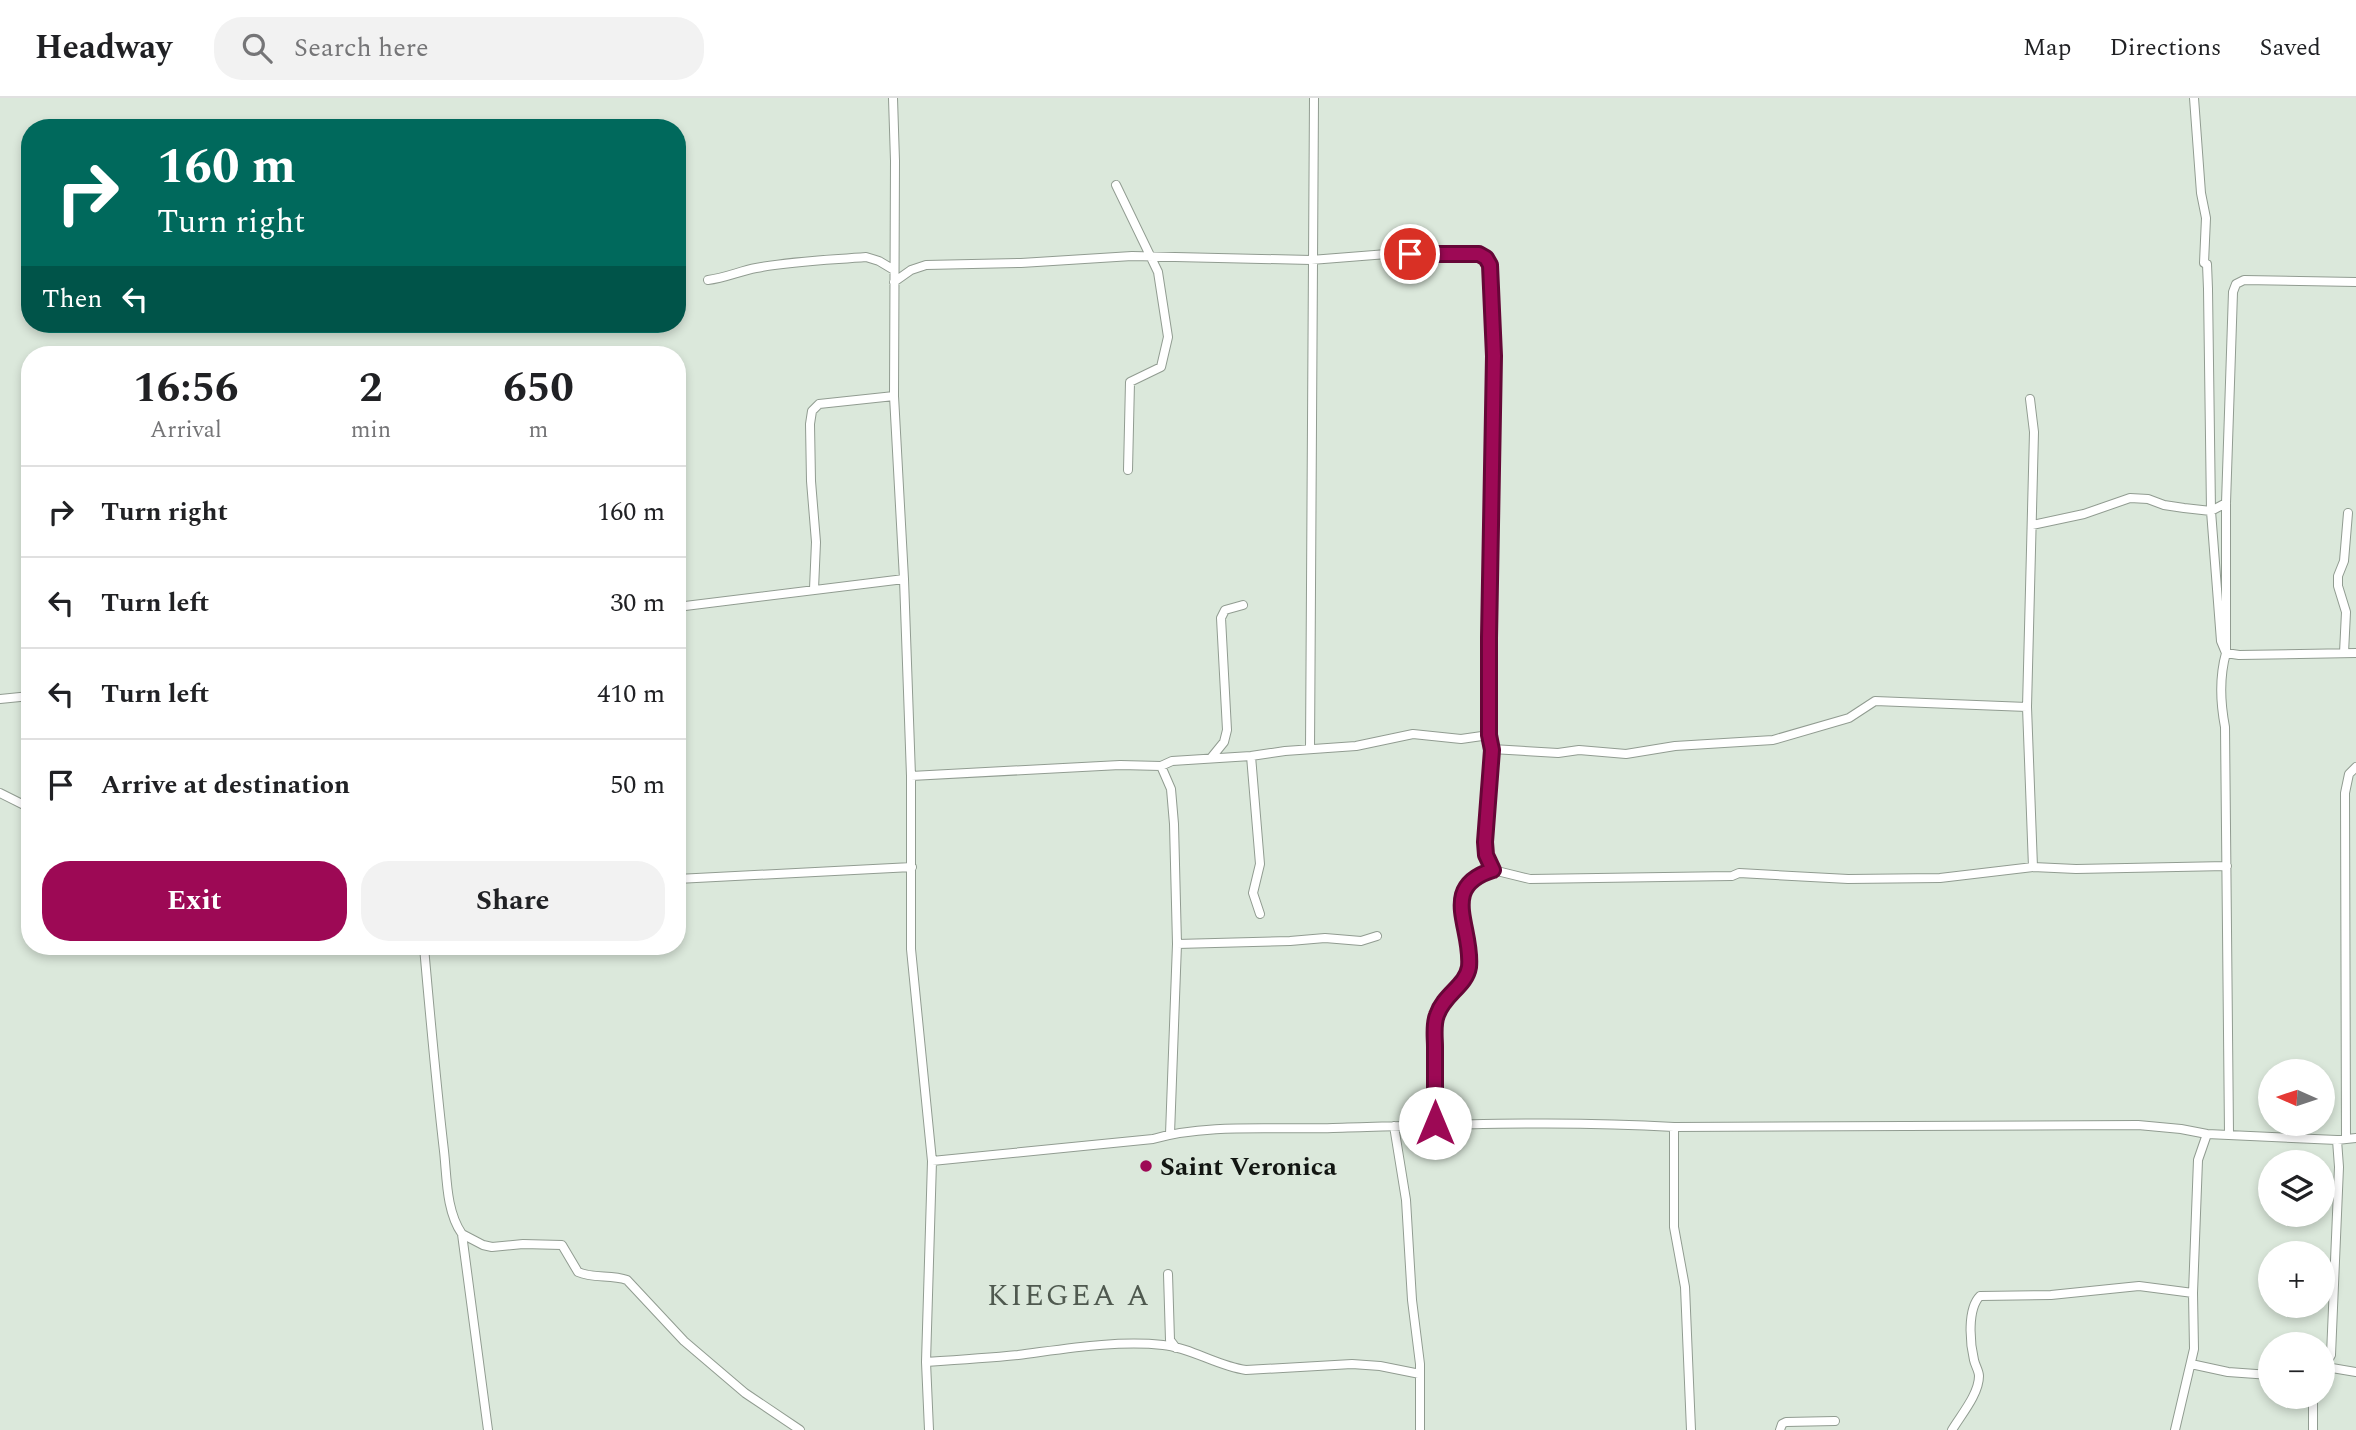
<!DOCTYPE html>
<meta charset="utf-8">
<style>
:root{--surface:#fff;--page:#f2f2f2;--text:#202124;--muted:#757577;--line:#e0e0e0;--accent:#9d0955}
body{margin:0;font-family:Spectral,serif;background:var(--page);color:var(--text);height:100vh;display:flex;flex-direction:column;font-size:26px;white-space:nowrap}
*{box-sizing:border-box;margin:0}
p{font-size:23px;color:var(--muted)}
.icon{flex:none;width:38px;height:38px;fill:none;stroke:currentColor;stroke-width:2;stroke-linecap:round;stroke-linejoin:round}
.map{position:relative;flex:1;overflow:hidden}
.details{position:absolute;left:21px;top:248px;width:665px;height:609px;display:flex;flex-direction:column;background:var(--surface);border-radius:28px;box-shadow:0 4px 10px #0003}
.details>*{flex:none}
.guide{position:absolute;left:21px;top:21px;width:665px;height:214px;border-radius:28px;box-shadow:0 4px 10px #0003;background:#00695c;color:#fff;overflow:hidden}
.needle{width:46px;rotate:273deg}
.buttons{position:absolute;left:2258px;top:961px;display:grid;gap:14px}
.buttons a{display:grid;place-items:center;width:77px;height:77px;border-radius:50%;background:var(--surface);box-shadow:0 4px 10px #0003;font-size:35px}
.pin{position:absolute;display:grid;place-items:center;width:60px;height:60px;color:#fff;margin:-30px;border:4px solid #fff;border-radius:50%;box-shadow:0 2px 7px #0007}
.me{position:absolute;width:77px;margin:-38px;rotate:0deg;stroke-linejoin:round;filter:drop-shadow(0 0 5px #0008)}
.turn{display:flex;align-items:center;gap:24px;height:147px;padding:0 21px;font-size:32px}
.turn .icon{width:91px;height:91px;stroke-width:2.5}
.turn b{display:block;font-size:49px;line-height:60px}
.then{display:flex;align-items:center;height:66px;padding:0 21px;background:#0003;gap:14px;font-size:26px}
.eta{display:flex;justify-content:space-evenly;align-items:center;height:119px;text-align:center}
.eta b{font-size:42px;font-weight:700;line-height:49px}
.action{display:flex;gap:14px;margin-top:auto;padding:14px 21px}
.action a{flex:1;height:80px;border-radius:28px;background:var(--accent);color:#fff;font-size:28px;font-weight:700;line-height:80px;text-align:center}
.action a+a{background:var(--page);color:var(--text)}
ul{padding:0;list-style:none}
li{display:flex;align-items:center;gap:21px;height:91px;padding:0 21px;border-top:2px solid var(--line)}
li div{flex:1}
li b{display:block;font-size:26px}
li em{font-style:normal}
header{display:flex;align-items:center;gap:42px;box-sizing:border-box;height:98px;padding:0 35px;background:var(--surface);border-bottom:2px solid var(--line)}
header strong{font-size:33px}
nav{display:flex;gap:38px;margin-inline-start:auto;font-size:24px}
.search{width:490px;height:63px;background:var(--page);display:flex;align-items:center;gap:18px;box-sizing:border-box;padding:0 24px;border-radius:28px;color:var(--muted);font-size:26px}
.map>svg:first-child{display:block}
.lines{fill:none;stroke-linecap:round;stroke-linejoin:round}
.minor-casing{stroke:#919c91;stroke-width:10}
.minor{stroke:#fff;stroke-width:8}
.route-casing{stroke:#660637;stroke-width:18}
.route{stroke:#9d0955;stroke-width:12}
.poi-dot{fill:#9d0955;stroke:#dbe8db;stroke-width:2.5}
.labels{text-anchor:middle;stroke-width:7;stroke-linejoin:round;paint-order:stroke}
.poi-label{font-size:26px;font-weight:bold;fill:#121612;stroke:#dbe8db;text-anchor:start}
.quarter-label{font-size:30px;letter-spacing:2px;fill:#4f594f;stroke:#dbe8db}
</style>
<header>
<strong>Headway</strong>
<div class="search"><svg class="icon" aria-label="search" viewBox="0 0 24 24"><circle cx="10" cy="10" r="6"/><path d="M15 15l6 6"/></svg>Search here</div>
<nav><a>Map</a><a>Directions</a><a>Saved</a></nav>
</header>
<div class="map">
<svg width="2356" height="1332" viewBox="0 0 2356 1332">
<rect width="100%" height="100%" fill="#dbe8db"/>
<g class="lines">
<defs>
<path id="minor" d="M893 0 895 63 894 298 904 481 911 678V851L932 1063 926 1264 929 1332
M2194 0 2201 95 2206 120 2204 165 2207 166 2208 191 2211 413 2221 543 2226 555 2239 557 2356 555
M1116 87 1158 174 1168 239 1161 269 1130 284 1128 372
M708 182C725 180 740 173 756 170 792 163 829 162 866 159L879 163 894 172
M894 184 911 172 926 167 1021 165 1132 158 1311 162 1387 156H1479L1486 160 1490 167 1494 259 1489 540V637
M2030 301 2034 334 2027 609 2033 769
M2032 427 2084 416 2130 400 2148 401 2164 407 2184 410 2211 413 2226 405
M814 491 816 444 811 383 810 326 812 313 819 306 894 298
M677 509 904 481
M2344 555 2346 514 2338 488V478L2344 463 2348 415
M0 601 30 598
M1310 651 1314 0
M1492 651 1486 757 1493 772 1530 781 1732 778 1739 775 1848 781 1940 780 2033 769 2076 771 2227 768
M1251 658 1260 766 1253 795 1260 816
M1211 660 1224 644 1227 632 1221 520 1225 512 1243 507
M1161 668 1171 691 1174 726 1177 846
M911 678 1120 667 1161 668 1172 663 1251 658 1285 653 1356 648 1413 636 1461 641 1489 637 1492 651 1558 655 1579 652 1626 656 1675 648 1773 642 1849 620 1875 603 2027 609
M0 695 30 710
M677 781 912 769
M424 849C430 917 436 985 444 1053 447 1080 446 1113 462 1136L488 1332
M1435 1025C1435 1000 1435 975 1435 949 1435 939 1433 927 1437 917 1444 897 1466 888 1469 869 1473 829 1438 789 1493 772
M1394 1028 1406 1102 1412 1202 1420 1266V1332
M1674 1029V1129L1685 1189 1691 1332
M1170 1036 1177 846 1290 843 1325 840 1361 843 1377 838
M2229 1036 2225 629C2220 603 2219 580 2226 555V405L2233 194 2236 186 2244 182 2356 184
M2346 1041 2345 695 2349 676 2356 669
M932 1063 1153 1041C1206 1025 1277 1032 1333 1030 1447 1027 1560 1022 1674 1029L2138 1027 2181 1031 2207 1036 2337 1042 2356 1040
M462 1136 483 1147 492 1149 523 1146 562 1147 578 1174C594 1181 611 1176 627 1182L684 1243 745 1295 800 1332
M1168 1176 1170 1242 1176 1250
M926 1264C957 1262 987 1260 1018 1257 1065 1251 1116 1242 1163 1247 1192 1250 1217 1268 1246 1272L1352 1266 1380 1268 1420 1276
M2191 1266 2228 1274 2270 1277
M2326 1269 2356 1274
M2322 1274 2331 1257 2339 1069 2337 1042
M1780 1332 1782 1326 1786 1324 1835 1323
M1952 1332C1961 1317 1979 1296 1979 1278 1979 1273 1975 1267 1974 1262 1970 1245 1967 1211 1980 1198L2051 1197 2139 1188 2193 1195
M2175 1332 2194 1251 2193 1195 2198 1062 2207 1036
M2313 1332V1298"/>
</defs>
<use href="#minor" class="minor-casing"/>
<use href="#minor" class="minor"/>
</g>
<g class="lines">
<defs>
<path id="route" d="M1410 156H1479L1486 160 1490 167 1494 258 1489 540V637L1492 652 1485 744 1486 757 1493 772C1438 789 1473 829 1469 869 1466 888 1444 896 1437 917 1433 927 1435 939 1435 949 1435 975 1435 1000 1435 1025"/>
</defs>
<use href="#route" class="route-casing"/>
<use href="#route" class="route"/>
</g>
<circle class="poi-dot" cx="1146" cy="1068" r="7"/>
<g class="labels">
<g class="poi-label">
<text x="1160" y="1077">Saint Veronica</text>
</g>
<g class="quarter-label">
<text x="1069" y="1207">KIEGEA A</text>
</g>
</g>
</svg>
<div class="buttons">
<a><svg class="needle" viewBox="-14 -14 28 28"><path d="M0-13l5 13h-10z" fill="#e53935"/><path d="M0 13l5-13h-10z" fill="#757577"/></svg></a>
<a><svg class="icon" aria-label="layers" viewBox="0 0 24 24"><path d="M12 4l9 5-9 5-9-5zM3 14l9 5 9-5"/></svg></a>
<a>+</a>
<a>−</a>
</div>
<div class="pin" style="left:1410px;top:156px;background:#d93025"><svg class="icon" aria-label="arrive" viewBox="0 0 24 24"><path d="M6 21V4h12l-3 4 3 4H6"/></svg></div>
<svg class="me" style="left:1435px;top:1025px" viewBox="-20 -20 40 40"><circle r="19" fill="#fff"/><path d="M0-13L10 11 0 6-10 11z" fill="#9d0955"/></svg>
<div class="guide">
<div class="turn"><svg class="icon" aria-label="right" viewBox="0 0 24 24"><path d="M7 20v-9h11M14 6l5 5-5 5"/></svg><div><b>160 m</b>Turn right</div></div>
<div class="then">Then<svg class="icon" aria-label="left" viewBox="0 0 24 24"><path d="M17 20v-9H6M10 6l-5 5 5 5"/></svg></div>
</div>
<section class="details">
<div class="eta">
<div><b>16:56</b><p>Arrival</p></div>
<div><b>2</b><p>min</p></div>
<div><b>650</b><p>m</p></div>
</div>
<ul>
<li><svg class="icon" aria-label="right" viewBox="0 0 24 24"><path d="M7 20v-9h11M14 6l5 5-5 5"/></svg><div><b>Turn right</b></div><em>160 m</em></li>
<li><svg class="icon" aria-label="left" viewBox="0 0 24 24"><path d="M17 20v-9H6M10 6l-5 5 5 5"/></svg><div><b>Turn left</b></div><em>30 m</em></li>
<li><svg class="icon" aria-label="left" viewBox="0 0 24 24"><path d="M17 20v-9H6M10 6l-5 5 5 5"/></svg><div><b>Turn left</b></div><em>410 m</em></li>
<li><svg class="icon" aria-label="arrive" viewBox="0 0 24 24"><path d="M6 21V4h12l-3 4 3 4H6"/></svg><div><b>Arrive at destination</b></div><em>50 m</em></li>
</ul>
<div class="action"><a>Exit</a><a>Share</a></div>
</section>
</div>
